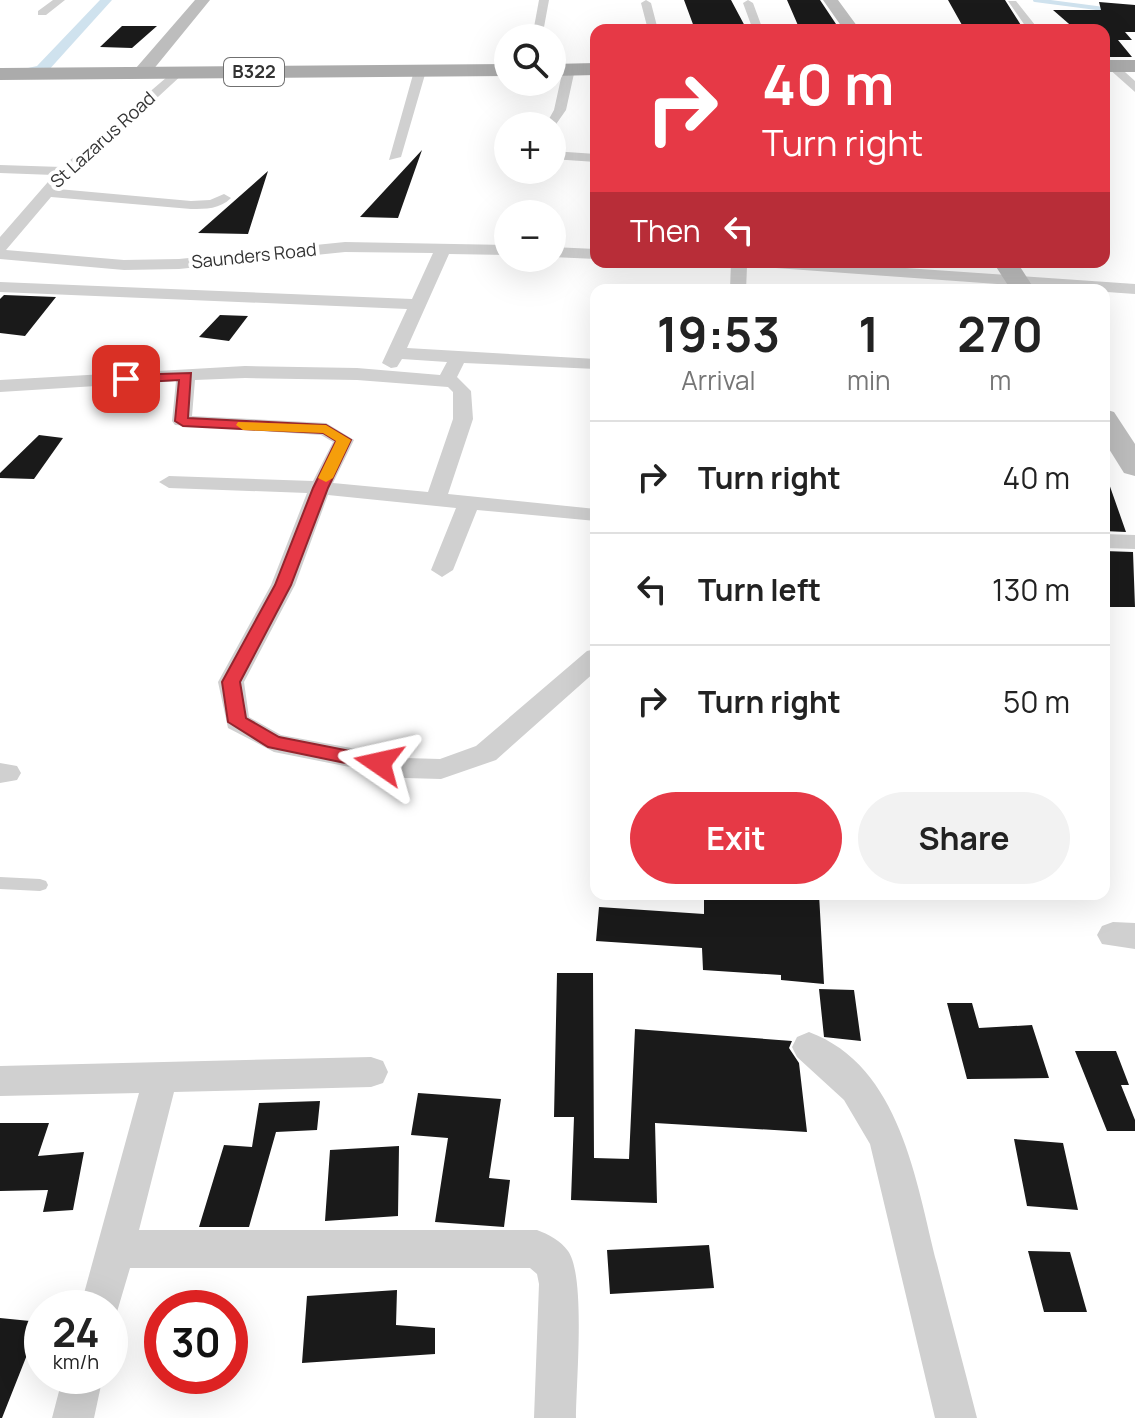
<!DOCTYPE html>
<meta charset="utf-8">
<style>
:root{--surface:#fff;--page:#f2f2f2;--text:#222;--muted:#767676;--line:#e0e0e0;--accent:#e63946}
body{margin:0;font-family:Manrope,sans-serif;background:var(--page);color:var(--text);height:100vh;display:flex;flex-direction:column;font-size:30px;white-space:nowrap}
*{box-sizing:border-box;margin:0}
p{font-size:26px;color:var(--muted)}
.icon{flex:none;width:44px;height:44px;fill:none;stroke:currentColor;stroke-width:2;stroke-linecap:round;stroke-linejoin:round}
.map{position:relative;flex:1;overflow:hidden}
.details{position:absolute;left:590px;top:284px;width:520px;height:616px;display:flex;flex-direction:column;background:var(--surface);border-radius:16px;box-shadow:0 8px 32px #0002}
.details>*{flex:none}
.hud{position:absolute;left:590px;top:24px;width:520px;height:244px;border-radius:16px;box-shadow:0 8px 32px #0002;background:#e63946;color:#fff;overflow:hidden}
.buttons{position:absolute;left:494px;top:24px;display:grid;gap:16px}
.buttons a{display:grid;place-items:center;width:72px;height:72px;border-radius:50%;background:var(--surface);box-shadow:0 8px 32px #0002;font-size:40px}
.speed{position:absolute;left:24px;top:1290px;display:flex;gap:16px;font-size:40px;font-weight:700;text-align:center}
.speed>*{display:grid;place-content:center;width:104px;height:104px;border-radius:50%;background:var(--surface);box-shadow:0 8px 32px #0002;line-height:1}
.speed small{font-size:20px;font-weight:400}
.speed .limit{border:12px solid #d22;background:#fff;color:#111}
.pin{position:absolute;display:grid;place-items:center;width:68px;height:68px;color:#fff;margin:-34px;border-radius:16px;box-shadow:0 4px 12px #0006}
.me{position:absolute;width:88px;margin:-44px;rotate:281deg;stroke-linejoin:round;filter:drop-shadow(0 0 6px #0008)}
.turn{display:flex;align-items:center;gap:28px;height:168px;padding:0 40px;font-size:36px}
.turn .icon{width:104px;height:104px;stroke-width:2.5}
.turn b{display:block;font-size:56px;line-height:68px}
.then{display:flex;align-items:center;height:76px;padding:0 40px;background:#0003;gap:16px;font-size:30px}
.eta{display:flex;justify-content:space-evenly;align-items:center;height:136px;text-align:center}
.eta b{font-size:48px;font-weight:700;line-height:56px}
.button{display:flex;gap:16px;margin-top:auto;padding:16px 40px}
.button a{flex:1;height:92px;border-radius:48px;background:var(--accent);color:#fff;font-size:32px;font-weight:700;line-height:92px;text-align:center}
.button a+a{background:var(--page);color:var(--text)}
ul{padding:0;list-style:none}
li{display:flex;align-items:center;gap:24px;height:112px;padding:0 40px;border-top:2px solid var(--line)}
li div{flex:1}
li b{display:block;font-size:30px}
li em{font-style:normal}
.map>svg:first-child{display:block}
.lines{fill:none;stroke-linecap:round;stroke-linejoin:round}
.stream{stroke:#cfe2ee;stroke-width:4}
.canal{fill:#cfe2ee;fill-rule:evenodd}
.building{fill:#1a1a1a}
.lane{fill:#d0d0d0;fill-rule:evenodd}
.street{fill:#d0d0d0;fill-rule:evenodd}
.secondary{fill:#bdbdbd;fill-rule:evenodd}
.primary{fill:#ababab;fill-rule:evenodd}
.route{fill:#e63946;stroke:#96252e;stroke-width:2}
.slow{fill:#f59e0b}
.labels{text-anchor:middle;stroke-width:8;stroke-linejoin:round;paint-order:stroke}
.shield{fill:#fff;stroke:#707070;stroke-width:2}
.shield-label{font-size:18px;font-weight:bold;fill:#333}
.far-street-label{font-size:18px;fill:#333;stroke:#fff}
</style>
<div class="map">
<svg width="1135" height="1418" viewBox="0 0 1135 1418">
<rect width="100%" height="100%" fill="#fff"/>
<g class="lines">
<path class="stream" d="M1035 0 1135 13"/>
<path class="canal" d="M100 0H112L47 72 28 74V68L37 66Z"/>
</g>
<path class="building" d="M684 0H731L747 30 694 27Z
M787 0H820L840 30H800Z
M948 0H1005L1024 30 962 25Z
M1099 2 1135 5V32H1125L1132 40H1118L1132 57H1107L1104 30H1076L1053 10H1101Z
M122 26H157L132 48 100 47Z
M422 150 398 218 360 217Z
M268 171 248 234 198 233Z
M4 295 56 297 25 336 0 333V299Z
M220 315 248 316 229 341 199 337Z
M39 435 63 438 34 479 0 478V473Z
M1107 478 1126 532 1104 531V479Z
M1104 551 1133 552 1135 607H1104Z
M704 894H819L824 984 781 980V975L703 970 702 948 596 941 599 907 704 914Z
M557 973H593L594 1158 629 1159 635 1029 792 1041 789 1048 799 1063 807 1132 655 1123 657 1203 571 1200 574 1117H554Z
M819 989 854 990 861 1041 824 1037Z
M947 1003H972L979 1028 1032 1025 1049 1078 967 1079Z
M1075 1051H1116L1129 1085H1121L1135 1120V1131H1107Z
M418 1093 501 1099 489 1178 510 1180 504 1227 435 1222 448 1138 411 1135Z
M320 1101 317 1130 276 1132 249 1227H199L224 1145 252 1147 259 1103Z
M0 1123H49L38 1156 84 1152 73 1210 43 1212 48 1190 0 1191Z
M1014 1139 1063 1143 1078 1210 1027 1206Z
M399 1146 398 1216 325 1221 330 1150Z
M709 1245 714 1288 610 1294 607 1250Z
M1028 1251 1070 1252 1087 1312H1044Z
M397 1290 396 1325 435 1328V1354L302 1363 307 1296Z
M0 1318 40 1322 2 1418H0Z"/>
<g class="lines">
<path class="lane" d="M0 877 40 879 46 881 48 885 46 889 40 891 0 889Z"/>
<path class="street" d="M53 0H65L46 15H38V11Z
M539 0H549L542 38H532Z
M646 0 651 3 658 30H648L641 3Z
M748 0 753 3 763 30H753L743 3Z
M1008 1H1016L1039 30H1028Z
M1108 64H1116L1135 81V92L1108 68Z
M569 66 575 69 566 110 552 130V126H545L554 110 563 69Z
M420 67 426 71 401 157 389 160 414 71Z
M174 71 184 73 58 189 191 201 210 200 224 194 231 198C220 209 206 209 191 209L51 197 6 250 124 260 179 259 345 242 508 245V255L449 254 407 348 596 359V369L464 363 457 377 471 391 473 419 448 494 596 509V521L477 510 453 570 442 577 431 570 456 508 328 495 295 585 244 682 249 717 281 735 405 758 440 759 476 746 587 651 596 649V671L496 760 441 779 405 778 274 752 228 728 218 682 271 585 307 493 169 488 159 482 169 476 313 481 333 442 321 435 175 425 172 421 176 381 0 392V380L245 366 357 368 440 375 447 362 402 359 397 367 391 368 382 363 407 309 0 292V282L412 299 433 253 345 252 179 269 124 270 0 259V237L54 175 0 173V165L62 167ZM245 378 357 380 448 387 453 392V419L428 492 333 483 354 440 326 423 192 416 195 380Z
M552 151 596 154V162L552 159Z
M552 247 596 249V259L552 257Z
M731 262H819L1135 284V294L747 266 746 290H730Z
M1104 534 1135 535V549L1104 548Z
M0 763 17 766 21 773 17 780 0 783Z
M1113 922 1135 923V949L1102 944 1097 935 1102 926Z
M809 1032C901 1066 916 1182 937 1264 950 1315 964 1367 977 1418H935L870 1144 844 1100 797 1057 792 1047 797 1037Z
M371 1057 383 1061 388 1072 383 1083 371 1087 174 1092 139 1230H537C548 1234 561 1241 568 1251 586 1276 576 1383 576 1418H534L539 1284 537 1274 530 1268H130L114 1322 110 1324V1308H80L139 1093 0 1096V1066Z
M63 1376H103L94 1418H52Z"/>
<path class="secondary" d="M195 0H210L148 76H136V68Z
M823 0H838L860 30H844Z
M993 262H1017L1035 290H1011Z
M1104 409 1114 412 1135 444V476L1124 473 1104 441Z"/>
<path class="primary" d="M1104 60H1135V72H1104Z
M596 63V75L552 76V64Z
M508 64V76L0 80V68Z"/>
</g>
<path class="route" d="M191 373 188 418 326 425 351 440 328 488 291 585 240 682 246 718 279 737 386 758V768L379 770 268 747 228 722 222 682 275 585 313 488 336 441 323 433 183 426 175 421 179 380 126 383 120 379 126 375Z"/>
<path class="slow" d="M238 422 326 425 351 440 333 478 326 482 318 478 336 441 323 433 243 430 236 425Z"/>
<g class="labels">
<rect class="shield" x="224" y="58" width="60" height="28" rx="6"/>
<g class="shield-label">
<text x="254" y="78">B322</text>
</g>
<g class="far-street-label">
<text transform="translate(103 140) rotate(-42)" y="6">St Lazarus Road</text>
<text transform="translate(254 256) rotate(-6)" y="6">Saunders Road</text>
</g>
</g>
</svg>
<div class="buttons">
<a><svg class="icon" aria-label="search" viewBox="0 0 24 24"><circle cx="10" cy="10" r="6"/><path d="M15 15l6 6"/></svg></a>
<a>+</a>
<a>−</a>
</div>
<div class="speed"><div>24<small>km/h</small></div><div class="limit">30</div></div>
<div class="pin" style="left:126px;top:379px;background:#d93025"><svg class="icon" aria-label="arrive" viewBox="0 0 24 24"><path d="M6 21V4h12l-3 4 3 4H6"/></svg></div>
<svg class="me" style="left:379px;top:763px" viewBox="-20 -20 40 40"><path d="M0-17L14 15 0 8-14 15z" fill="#e63946" stroke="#fff" stroke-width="4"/></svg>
<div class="hud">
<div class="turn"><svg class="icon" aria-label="right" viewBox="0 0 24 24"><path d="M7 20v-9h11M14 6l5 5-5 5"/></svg><div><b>40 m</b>Turn right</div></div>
<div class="then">Then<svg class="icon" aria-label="left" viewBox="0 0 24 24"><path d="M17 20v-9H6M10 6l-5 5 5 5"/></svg></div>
</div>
<section class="details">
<div class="eta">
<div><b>19:53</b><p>Arrival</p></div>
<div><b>1</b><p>min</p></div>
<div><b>270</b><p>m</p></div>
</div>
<ul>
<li><svg class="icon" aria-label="right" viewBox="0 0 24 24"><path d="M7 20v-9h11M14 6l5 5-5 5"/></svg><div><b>Turn right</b></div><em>40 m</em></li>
<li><svg class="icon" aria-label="left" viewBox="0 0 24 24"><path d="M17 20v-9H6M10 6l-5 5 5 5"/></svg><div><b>Turn left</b></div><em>130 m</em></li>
<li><svg class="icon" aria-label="right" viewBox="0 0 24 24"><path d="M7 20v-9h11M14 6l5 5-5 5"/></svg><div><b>Turn right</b></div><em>50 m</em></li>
</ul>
<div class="button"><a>Exit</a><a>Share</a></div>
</section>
</div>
